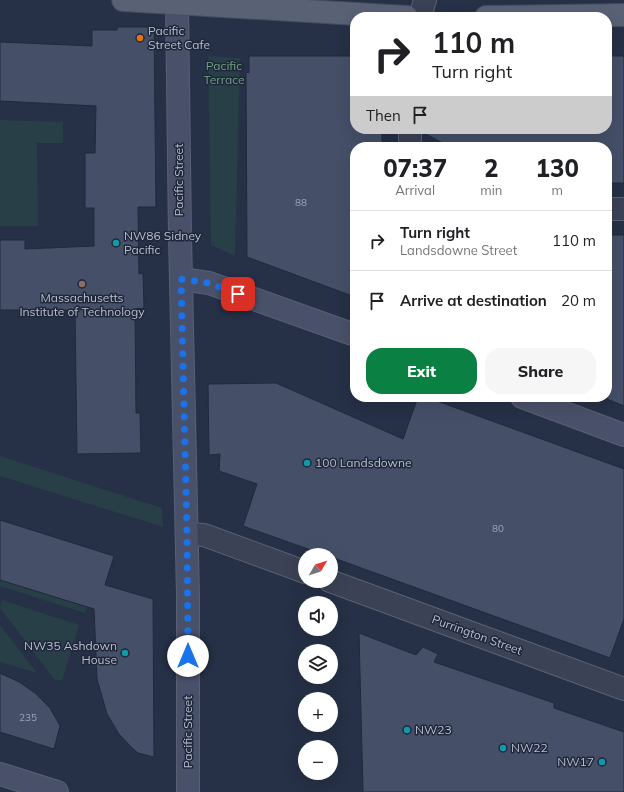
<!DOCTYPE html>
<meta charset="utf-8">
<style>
:root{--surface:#fff;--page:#f6f6f6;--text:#202124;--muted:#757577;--line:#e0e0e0;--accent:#0b8043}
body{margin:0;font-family:Mulish,sans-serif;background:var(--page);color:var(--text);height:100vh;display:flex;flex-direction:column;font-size:15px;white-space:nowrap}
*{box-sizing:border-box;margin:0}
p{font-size:13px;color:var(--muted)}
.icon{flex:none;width:22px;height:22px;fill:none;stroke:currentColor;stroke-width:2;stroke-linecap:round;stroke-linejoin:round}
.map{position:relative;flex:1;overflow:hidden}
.panel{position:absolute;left:350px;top:142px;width:262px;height:260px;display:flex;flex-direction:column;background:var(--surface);border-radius:16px;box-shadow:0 4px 16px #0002}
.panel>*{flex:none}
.banner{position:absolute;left:350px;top:12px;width:262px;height:122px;border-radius:16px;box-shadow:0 4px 16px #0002;background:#fff;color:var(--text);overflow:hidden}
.needle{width:26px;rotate:51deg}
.tools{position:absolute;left:298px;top:548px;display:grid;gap:8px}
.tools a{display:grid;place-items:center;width:40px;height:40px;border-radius:50%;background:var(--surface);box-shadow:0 4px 16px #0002;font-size:20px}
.pin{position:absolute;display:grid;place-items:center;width:34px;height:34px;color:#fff;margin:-17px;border-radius:8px;box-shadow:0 2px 6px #0006}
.me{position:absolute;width:44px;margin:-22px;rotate:0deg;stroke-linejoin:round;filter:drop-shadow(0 0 3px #0008)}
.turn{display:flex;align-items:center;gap:14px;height:84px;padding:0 16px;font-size:18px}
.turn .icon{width:52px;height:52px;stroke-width:2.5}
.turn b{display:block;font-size:28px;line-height:34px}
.then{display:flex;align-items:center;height:38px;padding:0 16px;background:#0003;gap:8px;font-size:15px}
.eta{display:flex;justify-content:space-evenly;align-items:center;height:68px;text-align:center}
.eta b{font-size:24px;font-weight:800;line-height:28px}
.action{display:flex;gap:8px;margin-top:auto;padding:8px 16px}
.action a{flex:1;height:46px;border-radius:16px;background:var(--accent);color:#fff;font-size:16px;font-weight:800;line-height:46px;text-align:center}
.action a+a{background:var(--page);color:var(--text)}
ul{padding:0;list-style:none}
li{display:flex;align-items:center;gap:12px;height:60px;padding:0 16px;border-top:1px solid var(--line)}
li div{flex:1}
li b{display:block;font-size:15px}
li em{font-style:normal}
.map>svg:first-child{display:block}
.green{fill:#283f47}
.building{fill:#454f68;stroke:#21293d}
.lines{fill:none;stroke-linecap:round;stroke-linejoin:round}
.street-casing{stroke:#596072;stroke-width:24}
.secondary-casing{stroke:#596072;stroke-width:24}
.primary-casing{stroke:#444b5e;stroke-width:24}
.street{stroke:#3b4255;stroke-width:22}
.secondary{stroke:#495069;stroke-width:22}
.primary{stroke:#596175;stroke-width:22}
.route{stroke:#1a73e8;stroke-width:7;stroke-dasharray:0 12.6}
.food-dot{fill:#e8710a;stroke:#1f273b;stroke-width:1.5}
.culture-dot{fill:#0f9aa8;stroke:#1f273b;stroke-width:1.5}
.education-dot{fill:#8d6e63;stroke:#1f273b;stroke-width:1.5}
.labels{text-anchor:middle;stroke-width:3;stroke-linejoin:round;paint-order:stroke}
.number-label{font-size:10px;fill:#9ca2b4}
.poi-label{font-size:12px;fill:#b9bece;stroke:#1f273b;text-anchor:start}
.park-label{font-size:12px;fill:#6ea180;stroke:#1f273b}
.street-label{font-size:12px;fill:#b9bece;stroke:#1f273b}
</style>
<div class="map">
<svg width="624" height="792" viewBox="0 0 624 792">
<rect width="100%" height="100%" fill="#263046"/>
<path class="green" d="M208 56 240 58 235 256 211 245Z
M0 120 63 122V143H37L38 226H0Z
M0 456 162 508 163 527 0 476Z
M0 580 87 607 85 613 0 586Z
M2 600 79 625 62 681 54 679 0 608Z
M0 625 37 673 0 662Z"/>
<path class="building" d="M118 27H154L156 207H138L139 274 143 273 144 308 135 309 136 413H140L141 453 77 454 75 310H0V240H25V249L94 246V208H85V153H95L96 106 0 101V42L92 46V30H117Z
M249 56H355V129H382V147H355V297L247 257 246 72 249 73Z
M607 56H624V183H607V147H450L422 132V129H607Z
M607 235H624V406L607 399Z
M276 383 403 439 418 397H426L624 469V619L610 658 331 557V555H325L243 526 257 484 219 471 220 454 209 455 208 384Z
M0 520 114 556 105 585 153 599 154 757 138 753 132 748 119 734 107 714 97 679 94 609 0 580Z
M359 633 416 655 423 647 438 654 434 662 554 703V708L624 732V792H363Z
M0 673 19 682 35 693 50 708 60 726 54 749 0 732Z"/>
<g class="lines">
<defs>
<path id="street" d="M420 17 425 0
M410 147V129
M607 209H624
M187 534 204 535 305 572
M330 581 624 689"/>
<path id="secondary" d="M177 3 180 237 188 596V792
M181 279 209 283 355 335
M522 397 624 435
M0 774 57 792"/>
<path id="primary" d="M123 0 407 17
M486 17 624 15"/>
</defs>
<use href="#street" class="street-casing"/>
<use href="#secondary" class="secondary-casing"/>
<use href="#primary" class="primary-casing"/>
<use href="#street" class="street"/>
<use href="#secondary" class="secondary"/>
<use href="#primary" class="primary"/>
</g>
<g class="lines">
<path class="route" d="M188 656 187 534 181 279 209 283 238 294"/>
</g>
<circle class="food-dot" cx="140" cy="38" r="4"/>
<g class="culture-dot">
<circle cx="116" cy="243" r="4"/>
<circle cx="307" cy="463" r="4"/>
<circle cx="125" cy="653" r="4"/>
<circle cx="407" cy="730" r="4"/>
<circle cx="503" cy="748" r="4"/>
<circle cx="602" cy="762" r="4"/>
</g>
<circle class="education-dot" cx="82" cy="284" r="4"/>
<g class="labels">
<g class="number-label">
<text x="301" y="206">88</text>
<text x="498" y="532">80</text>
<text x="28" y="721">235</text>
</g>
<g class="poi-label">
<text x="148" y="35">Pacific<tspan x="148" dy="14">Street Cafe</tspan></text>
<text x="124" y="240">NW86 Sidney<tspan x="124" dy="14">Pacific</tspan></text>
<text x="82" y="302" text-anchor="middle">Massachusetts<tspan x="82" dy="14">Institute of Technology</tspan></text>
<text x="315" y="467">100 Landsdowne</text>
<text x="117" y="650" text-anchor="end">NW35 Ashdown<tspan x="117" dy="14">House</tspan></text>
<text x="415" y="734">NW23</text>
<text x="511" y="752">NW22</text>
<text x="594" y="766" text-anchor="end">NW17</text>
</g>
<g class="park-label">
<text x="224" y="70">Pacific<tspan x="224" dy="14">Terrace</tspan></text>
</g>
<g class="street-label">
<text transform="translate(179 180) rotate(-90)" y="4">Pacific Street</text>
<text transform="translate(477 635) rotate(20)" y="4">Purrington Street</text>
<text transform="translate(188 732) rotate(-90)" y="4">Pacific Street</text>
</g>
</g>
</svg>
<div class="tools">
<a><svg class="needle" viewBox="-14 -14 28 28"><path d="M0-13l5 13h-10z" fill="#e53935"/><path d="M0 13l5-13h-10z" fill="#757577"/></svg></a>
<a><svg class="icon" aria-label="sound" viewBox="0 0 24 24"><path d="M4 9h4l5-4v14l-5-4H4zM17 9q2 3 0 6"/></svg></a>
<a><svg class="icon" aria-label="layers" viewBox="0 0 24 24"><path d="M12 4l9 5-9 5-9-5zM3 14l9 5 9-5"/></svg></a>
<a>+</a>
<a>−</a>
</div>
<div class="pin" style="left:238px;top:294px;background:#d93025"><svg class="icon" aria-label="arrive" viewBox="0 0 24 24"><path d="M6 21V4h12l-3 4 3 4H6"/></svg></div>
<svg class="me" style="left:188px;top:656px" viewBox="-20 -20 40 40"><circle r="19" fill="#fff"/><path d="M0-13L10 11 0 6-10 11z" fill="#1a73e8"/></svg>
<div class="banner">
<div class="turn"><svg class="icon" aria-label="right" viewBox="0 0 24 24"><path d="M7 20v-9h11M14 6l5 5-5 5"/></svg><div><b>110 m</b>Turn right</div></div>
<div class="then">Then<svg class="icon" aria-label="arrive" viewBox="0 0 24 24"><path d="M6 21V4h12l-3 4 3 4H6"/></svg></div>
</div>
<section class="panel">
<div class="eta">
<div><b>07:37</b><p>Arrival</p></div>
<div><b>2</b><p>min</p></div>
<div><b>130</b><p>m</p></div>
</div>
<ul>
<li><svg class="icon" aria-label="right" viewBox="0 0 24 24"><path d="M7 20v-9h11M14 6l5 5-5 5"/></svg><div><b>Turn right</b><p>Landsdowne Street</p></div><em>110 m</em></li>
<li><svg class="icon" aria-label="arrive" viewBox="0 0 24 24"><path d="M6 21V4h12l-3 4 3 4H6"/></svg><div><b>Arrive at destination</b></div><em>20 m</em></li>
</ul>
<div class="action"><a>Exit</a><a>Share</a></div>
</section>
</div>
